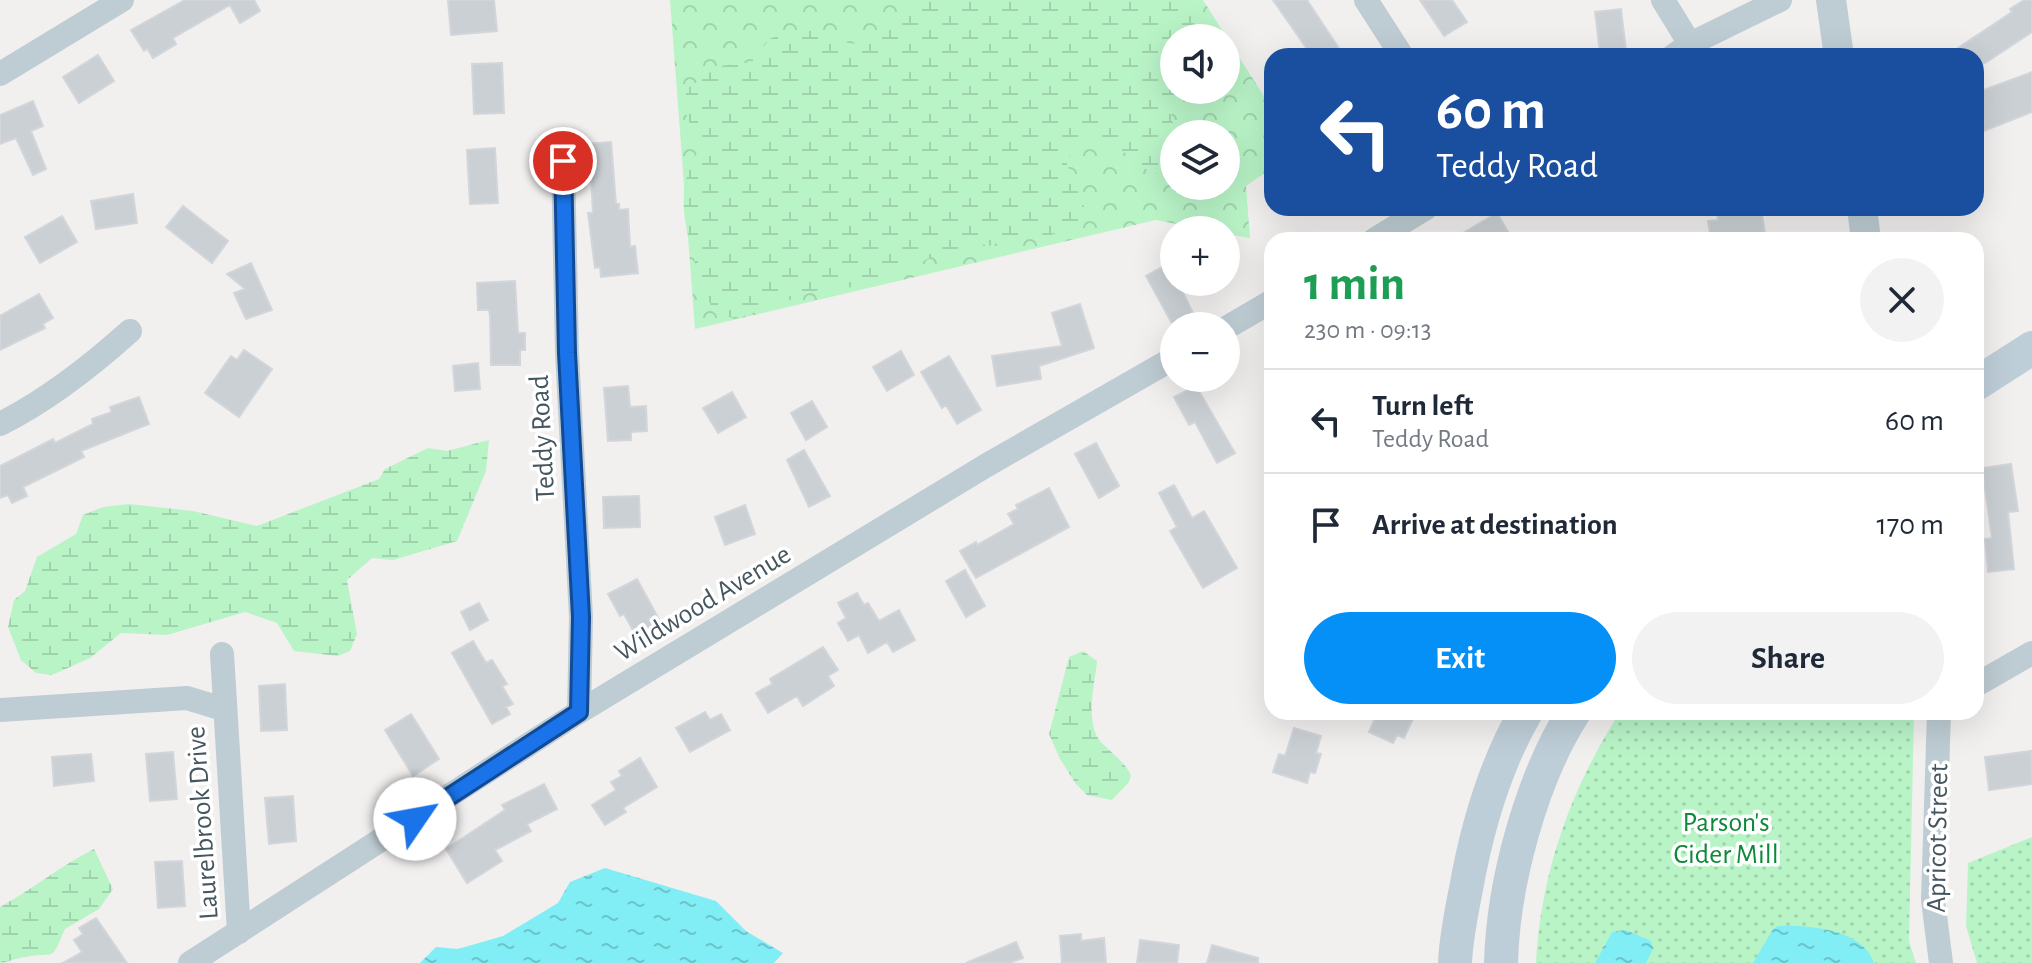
<!DOCTYPE html>
<meta charset="utf-8">
<style>
:root{--surface:#fff;--page:#f2f2f3;--text:#1f2937;--muted:#747a83;--line:#e0e1e3;--accent:#0490f6}
body{margin:0;font-family:"Alegreya Sans",sans-serif;background:var(--page);color:var(--text);height:100vh;display:flex;flex-direction:column;font-size:30px;white-space:nowrap}
*{box-sizing:border-box;margin:0}
p{font-size:26px;color:var(--muted)}
.icon{flex:none;width:44px;height:44px;fill:none;stroke:currentColor;stroke-width:2;stroke-linecap:round;stroke-linejoin:round}
.map{position:relative;flex:1;overflow:hidden}
.panel{position:absolute;left:1264px;top:232px;width:720px;height:488px;display:flex;flex-direction:column;background:var(--surface);border-radius:24px;box-shadow:0 8px 32px #0002}
.panel>*{flex:none}
.guide{position:absolute;left:1264px;top:48px;width:720px;height:168px;border-radius:24px;box-shadow:0 8px 32px #0002;background:#1a4fa0;color:#fff;overflow:hidden}
.controls{position:absolute;left:1160px;top:24px;display:grid;gap:16px}
.controls a{display:grid;place-items:center;width:80px;height:80px;border-radius:50%;background:var(--surface);box-shadow:0 8px 32px #0002;font-size:40px}
.pin{position:absolute;display:grid;place-items:center;width:68px;height:68px;color:#fff;margin:-34px;border:4px solid #fff;border-radius:50%;box-shadow:0 2px 8px #0007}
.me{position:absolute;width:88px;margin:-44px;rotate:57deg;stroke-linejoin:round;filter:drop-shadow(0 0 6px #0008)}
.turn{display:flex;align-items:center;gap:28px;height:168px;padding:0 40px;font-size:36px}
.turn .icon{width:104px;height:104px;stroke-width:2.5}
.turn b{display:block;font-size:56px;line-height:68px}
.round{display:grid;place-items:center;flex:none;width:84px;height:84px;border-radius:42px;background:var(--page)}
.headline{display:flex;align-items:center;justify-content:space-between;height:136px;padding:0 40px}
h1{font-size:48px;font-weight:600;line-height:60px;color:#1e9e55}
.button{display:flex;gap:16px;margin-top:auto;padding:16px 40px}
.button a{flex:1;height:92px;border-radius:48px;background:var(--accent);color:#fff;font-size:32px;font-weight:600;line-height:92px;text-align:center}
.button a+a{background:var(--page);color:var(--text)}
ul{padding:0;list-style:none}
li{display:flex;align-items:center;gap:24px;height:104px;padding:0 40px;border-top:2px solid var(--line)}
li div{flex:1}
li b{display:block;font-size:30px}
li em{font-style:normal}
.map>svg:first-child{display:block}
.forest{fill:url(#forest-crowns);fill-rule:evenodd}
.wetland{fill:url(#wetland-marsh)}
.park{fill:url(#park-dots)}
.water{fill:url(#water-ripples)}
.building{fill:#cad0d4;stroke:#d2d6db;stroke-width:2}
.lines{fill:none;stroke-linecap:round;stroke-linejoin:round}
.minor{stroke:#beccd3;stroke-width:24}
.tertiary{stroke:#beccd3;stroke-width:30}
.secondary{stroke:#beced8;stroke-width:34}
.route-casing{stroke:#114b97;stroke-width:20}
.route{stroke:#1a73e8;stroke-width:14}
.labels{text-anchor:middle;stroke-width:7;stroke-linejoin:round;paint-order:stroke}
.street-label{font-size:28px;fill:#45565f;stroke:#fff}
.park-label{font-size:28px;fill:#0c8939;stroke:#fff}
</style>
<div class="map">
<svg width="2032" height="963" viewBox="0 0 2032 963">
<defs>
<pattern id="forest-crowns" width="20" height="18" patternUnits="userSpaceOnUse" patternTransform="scale(2)"><rect width="20" height="18" fill="#b9f4c7"/><path d="M2 6a3 3 0 1 1 6 0M12 15a3 3 0 1 1 6 0" fill="none" stroke="#a0d3ad"/></pattern>
<pattern id="wetland-marsh" width="20" height="14" patternUnits="userSpaceOnUse" patternTransform="scale(2)"><rect width="20" height="14" fill="#b9f4c7"/><path d="M1 5h8M5 5V1M11 12h8M15 12V8" fill="none" stroke="#a0d3ad"/></pattern>
<pattern id="park-dots" width="8" height="8" patternUnits="userSpaceOnUse" patternTransform="scale(2)"><rect width="8" height="8" fill="#b9f4c7"/><path d="M2 2h.1M6 6h.1" fill="none" stroke="#a0d3ad" stroke-width="1.8" stroke-linecap="round"/></pattern>
<pattern id="water-ripples" width="26" height="14" patternUnits="userSpaceOnUse" patternTransform="scale(2)"><rect width="26" height="14" fill="#81eef6"/><path d="M2 4q2-2 4 0t4 0M15 11q2-2 4 0t4 0" fill="none" stroke="#6bc4ca"/></pattern>
</defs>
<rect width="100%" height="100%" fill="#f2efef"/>
<path class="forest" d="M670 0H1203L1272 109V168L1246 186 1250 238 1226 234V230H1207L1156 220 695 329ZM1174 38H1226V90H1174ZM1174 134H1226V186H1174Z"/>
<path class="wetland" d="M924 0H1188L1198 38H1174V90H1176L1171 119 1180 134H1174V176C1166 175 1156 175 1149 171 1115 151 1100 112 1066 162L1085 209 1078 224 1049 236 1028 231 989 246 980 243 937 254 872 287 824 288 735 319 713 311C699 276 678 222 685 184 687 172 695 159 699 148L683 106 687 89 719 66 752 62 769 39 789 31H824L850 44 863 42 915 2Z
M489 440 486 471 457 541 393 560 372 558 347 580 357 634 350 651 338 656 294 651 277 623 245 612 167 635 121 633 90 658 52 675 36 673 21 660 8 627 14 600 25 591 37 557 76 534 83 515 103 507 129 504 193 511 257 526 379 479 385 469 428 448 447 451Z
M1083 651 1097 661C1095 684 1084 722 1101 742 1111 753 1124 761 1131 775L1129 782 1112 800 1087 795 1076 784 1060 759 1049 734 1069 657Z
M94 849 113 889 99 909 65 929C50 963 58 951 25 957 16 958 9 962 0 963V907C33 889 60 866 94 849Z"/>
<path class="park" d="M1620 712H1914L1909 941 1916 963H1536C1541 872 1571 788 1620 712Z
M2032 837V963H1977L1966 926 1968 863Z"/>
<path class="water" d="M605 868 716 901 746 931 783 953 774 963H420L436 947 458 949 503 936 558 903 570 882Z
M1778 926C1808 925 1863 929 1874 963H1753L1773 929Z
M1626 930 1651 941 1653 949 1646 963H1595L1612 932Z"/>
<path class="building" d="M185 0H254L260 11 240 23 230 5 173 38 176 44 153 58 147 48 144 51 131 30Z
M448 0H494L497 31 451 35Z
M1273 0H1307L1344 56H1312Z
M1420 0H1452L1467 22 1444 36Z
M2024 0H2032V32L1976 69V56H1946L2012 12 2010 9Z
M1621 9 1626 50 1600 53 1595 12Z
M98 55 114 81 79 103 63 77Z
M502 63 504 113 474 114 472 64Z
M2032 72V112L1976 134V93Z
M33 101 43 126 31 131 46 169 33 175 16 138 0 144V115Z
M611 142 616 204H619V210L628 209 630 247 635 246 638 273 601 277 600 267 595 268 588 213H593L591 176H587L584 144Z
M495 148 498 203 470 204 467 150Z
M133 194 137 223 96 229 91 201Z
M183 206 228 241 212 263 166 227Z
M1728 208H1761L1766 240H1711L1708 221 1718 220 1717 210Z
M1497 213 1513 240H1451Z
M62 216 77 242 40 263 25 237Z
M251 263 272 310 246 319 234 293 245 289 227 274Z
M1164 266 1170 277 1174 275V282H1178L1193 313 1173 325 1146 276Z
M515 281 518 333H525V350H520V365H491L490 316 489 310H478L477 283Z
M39 294 53 318 43 324 45 328 0 350V316Z
M1080 304 1094 348 1039 366 1041 379 997 386 992 356 1062 346 1052 313Z
M244 350 272 369 239 417 205 393 231 356 237 360Z
M901 351 914 375 887 391 873 367Z
M949 356 981 410 957 424 946 405 942 408 921 372Z
M478 363 480 389 455 391 453 366Z
M628 386 630 407 646 406 647 431 631 432V440L608 441 604 388Z
M1196 386 1235 453 1217 463 1195 422 1189 425 1174 397Z
M732 392 746 417 718 433 703 408Z
M139 397 149 424 81 451 84 457 23 487 27 496 12 503 8 495 0 498V466L53 439 55 443 93 424 92 419 112 412 110 407Z
M812 401 827 427 806 440 791 413Z
M1096 443 1119 486 1099 498 1075 454Z
M804 450 830 496 809 507 787 460Z
M2011 464 2018 511 2008 512 2014 569 1988 572 1985 539 1992 538 1982 468Z
M1174 485 1192 518 1204 511 1237 568 1203 588 1170 531 1177 527 1159 493Z
M1049 488 1069 527 976 578 960 551 976 542 977 545 1014 524 1008 514 1018 509 1016 505Z
M639 496 640 527 604 528 603 497Z
M745 505 755 534 725 545 715 517Z
M965 570 985 606 966 617 946 581Z
M637 579 661 623 636 636 624 614 620 616 608 594Z
M857 593 864 605 868 603 879 621 899 610 915 640 893 652 887 642 868 653 859 635 848 641 838 623 846 618 838 603Z
M479 603 488 620 470 630 461 612Z
M473 641 486 663 492 660 507 684 502 686 513 704 506 707 510 714 492 724 452 653Z
M823 647 838 670 828 676 834 686 803 706 797 696 768 713 756 693 772 684 770 679Z
M285 684 287 730 261 731 259 686Z
M705 712 710 720 721 714 730 730 690 752 676 728Z
M1384 712H1416L1404 738 1397 735 1393 743 1369 732 1376 716 1381 719Z
M411 714 439 759 413 776 385 730Z
M1294 728 1321 736 1316 753 1321 754 1315 773 1310 772 1307 783 1273 772 1279 754 1285 756Z
M2031 751 2032 784 1989 790 1985 757Z
M173 752 177 799 150 801 146 754Z
M91 754 94 781 54 786 52 757Z
M640 758 657 787 623 808 626 812 605 825 592 805 616 790 611 782 622 776 619 771Z
M544 784 557 809 527 824 531 831 495 850 502 861 467 883 446 849 505 810 502 805Z
M293 796 296 841 269 844 265 798Z
M182 861 185 906 158 908 155 862Z
M96 918 127 963H63L82 952 74 940 83 934 79 928Z
M1081 934V941L1104 938 1106 963H1062L1060 936Z
M1140 940 1179 945 1177 963H1137Z
M1016 942 1023 958 1009 963H966Z
M1212 945 1258 958V963H1207Z"/>
<g class="lines">
<path class="minor" d="M1366 0 1402 56
M1663 0 1690 44
M1673 56 1690 44 1780 0
M0 74 122 0
M563 161 567 353 581 617 579 712
M1374 240 1426 208
M1226 328 1272 301
M0 424C48 400 90 367 130 331
M222 654 239 932
M1976 685 2032 653
M0 710 187 698 223 709
M1939 712 1933 900 1941 963
M190 963 579 712 987 465 1174 358"/>
<path class="tertiary" d="M1831 0 1839 56
M1862 208 1866 240"/>
<path class="secondary" d="M1976 384 2032 348
M1455 963C1456 938 1461 914 1466 889 1477 827 1494 767 1526 712
M1501 963C1503 884 1531 779 1574 712"/>
</g>
<g class="lines">
<defs>
<path id="route" d="M415 819 579 712 581 617 567 353 563 161"/>
</defs>
<use href="#route" class="route-casing"/>
<use href="#route" class="route"/>
</g>
<g class="labels">
<g class="street-label">
<text transform="translate(541 438) rotate(-93)" y="10">Teddy Road</text>
<text transform="translate(702 602) rotate(-31)" y="10">Wildwood Avenue</text>
<text transform="translate(201 823) rotate(-94)" y="10">Laurelbrook Drive</text>
<text transform="translate(1936 838) rotate(-89)" y="10">Apricot Street</text>
</g>
<g class="park-label">
<text x="1726" y="831">Parson's<tspan x="1726" dy="32">Cider Mill</tspan></text>
</g>
</g>
</svg>
<div class="controls">
<a><svg class="icon" aria-label="sound" viewBox="0 0 24 24"><path d="M4 9h4l5-4v14l-5-4H4zM17 9q2 3 0 6"/></svg></a>
<a><svg class="icon" aria-label="layers" viewBox="0 0 24 24"><path d="M12 4l9 5-9 5-9-5zM3 14l9 5 9-5"/></svg></a>
<a>+</a>
<a>−</a>
</div>
<div class="pin" style="left:563px;top:161px;background:#d93025"><svg class="icon" aria-label="arrive" viewBox="0 0 24 24"><path d="M6 21V4h12l-3 4 3 4H6"/></svg></div>
<svg class="me" style="left:415px;top:819px" viewBox="-20 -20 40 40"><circle r="19" fill="#fff"/><path d="M0-13L10 11 0 6-10 11z" fill="#1a73e8"/></svg>
<div class="guide">
<div class="turn"><svg class="icon" aria-label="left" viewBox="0 0 24 24"><path d="M17 20v-9H6M10 6l-5 5 5 5"/></svg><div><b>60 m</b>Teddy Road</div></div>
</div>
<section class="panel">
<div class="headline"><div><h1>1 min</h1><p>230 m · 09:13</p></div><a class="round"><svg class="icon" aria-label="close" viewBox="0 0 24 24"><path d="M6 6l12 12M18 6L6 18"/></svg></a></div>
<ul>
<li><svg class="icon" aria-label="left" viewBox="0 0 24 24"><path d="M17 20v-9H6M10 6l-5 5 5 5"/></svg><div><b>Turn left</b><p>Teddy Road</p></div><em>60 m</em></li>
<li><svg class="icon" aria-label="arrive" viewBox="0 0 24 24"><path d="M6 21V4h12l-3 4 3 4H6"/></svg><div><b>Arrive at destination</b></div><em>170 m</em></li>
</ul>
<div class="button"><a>Exit</a><a>Share</a></div>
</section>
</div>
